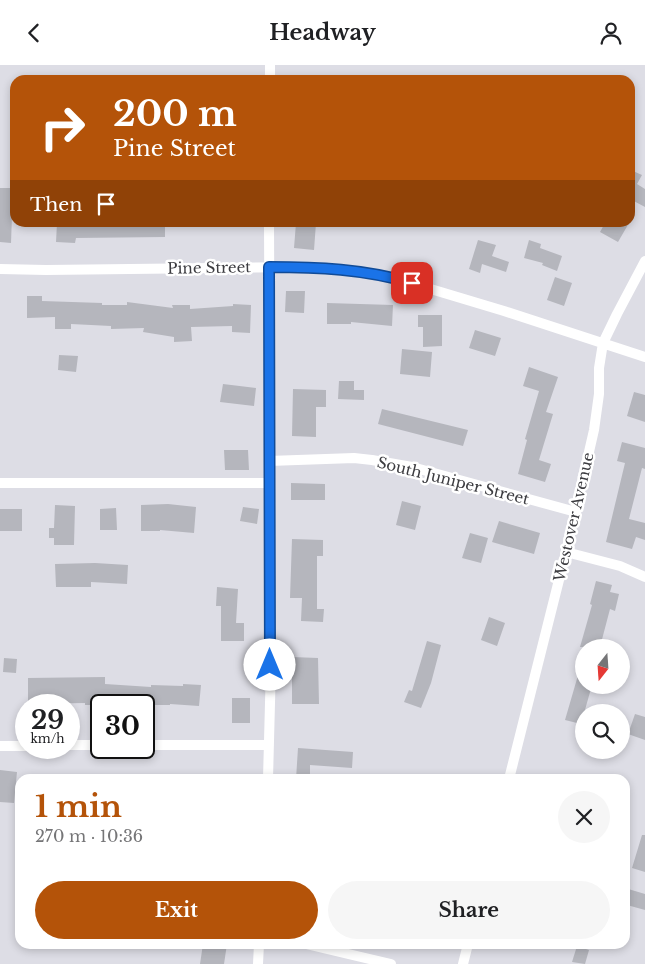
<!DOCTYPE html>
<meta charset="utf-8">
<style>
:root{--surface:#fff;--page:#f6f6f6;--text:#202124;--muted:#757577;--accent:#b45309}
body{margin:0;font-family:"Libre Baskerville",serif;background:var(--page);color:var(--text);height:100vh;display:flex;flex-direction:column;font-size:19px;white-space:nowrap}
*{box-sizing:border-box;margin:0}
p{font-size:16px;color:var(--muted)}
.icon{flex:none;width:28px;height:28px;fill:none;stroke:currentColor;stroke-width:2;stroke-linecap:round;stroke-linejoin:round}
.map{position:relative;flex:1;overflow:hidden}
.details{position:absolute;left:15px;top:709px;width:615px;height:175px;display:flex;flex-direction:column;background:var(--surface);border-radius:15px;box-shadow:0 2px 8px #0003}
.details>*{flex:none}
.hud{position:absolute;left:10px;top:10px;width:625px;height:152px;border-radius:15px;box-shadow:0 2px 8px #0003;background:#b45309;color:#fff;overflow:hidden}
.needle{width:32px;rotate:197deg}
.controls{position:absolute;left:575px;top:574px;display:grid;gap:10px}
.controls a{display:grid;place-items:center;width:55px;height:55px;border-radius:50%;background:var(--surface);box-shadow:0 2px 8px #0003;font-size:25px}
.speed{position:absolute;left:15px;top:629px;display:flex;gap:10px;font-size:25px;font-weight:700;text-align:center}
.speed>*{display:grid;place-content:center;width:65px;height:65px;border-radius:50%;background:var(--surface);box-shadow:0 2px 8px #0003;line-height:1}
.speed small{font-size:12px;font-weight:400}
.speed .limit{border:2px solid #111;border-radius:8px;background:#fff;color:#111}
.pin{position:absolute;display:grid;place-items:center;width:42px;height:42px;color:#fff;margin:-21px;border-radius:10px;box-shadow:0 2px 8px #0006}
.me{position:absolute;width:55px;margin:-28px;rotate:0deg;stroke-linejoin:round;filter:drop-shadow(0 0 4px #0008)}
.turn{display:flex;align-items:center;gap:18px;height:105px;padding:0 20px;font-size:22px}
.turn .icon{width:65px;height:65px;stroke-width:2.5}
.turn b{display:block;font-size:35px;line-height:42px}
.then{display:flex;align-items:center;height:48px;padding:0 20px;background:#0003;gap:10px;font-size:19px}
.round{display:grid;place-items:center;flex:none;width:52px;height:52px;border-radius:26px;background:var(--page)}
.overview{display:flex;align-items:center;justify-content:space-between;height:85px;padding:0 20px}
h1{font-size:30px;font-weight:700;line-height:38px;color:var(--accent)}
.button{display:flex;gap:10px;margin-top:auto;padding:10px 20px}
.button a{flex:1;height:58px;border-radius:30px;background:var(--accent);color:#fff;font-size:20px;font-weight:700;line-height:58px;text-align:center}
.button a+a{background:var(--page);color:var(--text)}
header{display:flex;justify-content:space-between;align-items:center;height:65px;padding:0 20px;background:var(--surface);font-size:22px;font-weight:700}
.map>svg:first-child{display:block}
.building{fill:#b5b6bd}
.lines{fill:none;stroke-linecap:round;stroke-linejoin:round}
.minor{stroke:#fff;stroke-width:10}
.route-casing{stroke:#114b97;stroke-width:12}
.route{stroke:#1a73e8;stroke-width:9}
.labels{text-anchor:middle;stroke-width:5;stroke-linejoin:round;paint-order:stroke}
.street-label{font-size:15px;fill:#3c3c40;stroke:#fff}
</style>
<header><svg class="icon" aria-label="back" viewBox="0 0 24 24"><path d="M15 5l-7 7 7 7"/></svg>Headway<svg class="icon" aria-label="person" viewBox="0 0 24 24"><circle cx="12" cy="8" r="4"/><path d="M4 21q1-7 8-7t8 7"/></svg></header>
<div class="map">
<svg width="645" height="899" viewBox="0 0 645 899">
<rect width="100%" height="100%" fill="#dddde5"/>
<path class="building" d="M633 106 642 110 637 119 645 124V142L630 134V111Z
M0 123H13L11 178 0 177Z
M57 158H165V172L76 173 75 178 56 177Z
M296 158H316L314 185 294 183Z
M605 158H629L618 177 600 167Z
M478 175 496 180 492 191 509 197 506 207 482 199 480 208 469 204Z
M529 175 541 179 540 183 562 191 557 206 542 200 543 198 524 193Z
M555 212 572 218 564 241 547 235Z
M286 226H305L304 248 285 247Z
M27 231H42V236L102 238V240H127V237L173 243 172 240H190V244L233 241V239L251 240 250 268 232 267V261L191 262 192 276 174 277V272L143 267 144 263 111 264V261L71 259V264H55V252L27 253Z
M327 238 393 240 392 261 351 257V259H327Z
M418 250H442V281L423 282V262H418Z
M475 265 501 273 495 291 469 283Z
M402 284 432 287 430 312 400 309Z
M59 290 78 291 76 307 58 305Z
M529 302 558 312 546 347 553 349 539 395 551 399 545 417 518 409 527 375 525 374 539 326 523 321Z
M339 316H354V325H364V335L338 334Z
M223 319 256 323 254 341 220 337Z
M293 324 326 325V342H316V372L292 371Z
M634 327 645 330V357L627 351Z
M382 344 468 365 463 381 378 359Z
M622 377 645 383V404L642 403 629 454 645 458V475L636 472 632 484 606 477 625 398 617 396Z
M224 385H248L249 405H225Z
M291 418 325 419V435H291Z
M402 436 421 441 415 465 396 460Z
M168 439 196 442 194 468 160 465V466H141V440Z
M55 440 75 441 74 480H54V473H49V463H54Z
M243 442 259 444 257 459 240 456Z
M116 443 117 465H100V444Z
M0 444H22V466H0Z
M499 456 540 468 534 489 492 477Z
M470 468 488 473 481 498 462 493Z
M292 474 323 475V491H317V544H324L323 557 301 556 302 533H290Z
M95 498 128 500 127 519 91 517V522H56L55 499Z
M596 516 612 520 610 527 619 529 615 546 610 544 600 582H580L592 540 590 539Z
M217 522 238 524 236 558H244V576H221V541H216Z
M489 552 505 558 497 581 481 575Z
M427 576 441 580 431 618 421 643 404 637 409 625 412 626Z
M292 592 318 593 319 639H292Z
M4 593 17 594 16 608 3 607Z
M581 600H584V620H592L581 659 565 655Z
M105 612V619L151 622V620L183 621V619L201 620 199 641 170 639V640H85V638L28 639V613Z
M232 633H250V658H232Z
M635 649 645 652V675L628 669Z
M298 683 353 687 352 703 310 700V714H296Z
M0 705 17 707 14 738 0 737Z
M642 770H645V807L632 803Z
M625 823 645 829V845L627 840 629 836 625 835Z
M203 879H227L224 899H200Z
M577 881 589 885 585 899 572 897Z"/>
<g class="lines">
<path class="minor" d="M270 15V0
M0 204 46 205 308 202 346 205 394 213 504 246 645 292
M269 396 354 393 372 395 412 402 576 447
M0 418H269
M566 487 620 501 645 512
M69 680H101
M144 680H269
M0 681H26
M268 714 271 600 269 158
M509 714 566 487 594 365 599 329V303L603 278 617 249 645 196
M306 879 391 899
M258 899 259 879
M463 899 468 879"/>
</g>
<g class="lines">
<defs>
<path id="route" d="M270 600 269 202C317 202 365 204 412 218"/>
</defs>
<use href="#route" class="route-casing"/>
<use href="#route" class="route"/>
</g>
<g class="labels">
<g class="street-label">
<text transform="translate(209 203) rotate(-1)" y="5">Pine Street</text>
<text transform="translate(453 416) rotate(14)" y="5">South Juniper Street</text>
<text transform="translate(574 452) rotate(-77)" y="5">Westover Avenue</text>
</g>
</g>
</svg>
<div class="controls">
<a><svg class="needle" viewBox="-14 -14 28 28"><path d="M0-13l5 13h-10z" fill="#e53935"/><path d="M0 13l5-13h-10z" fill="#757577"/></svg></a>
<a><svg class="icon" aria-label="search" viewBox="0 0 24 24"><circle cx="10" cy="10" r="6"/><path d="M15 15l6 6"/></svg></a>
</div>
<div class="speed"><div>29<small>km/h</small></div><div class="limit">30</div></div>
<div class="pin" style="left:412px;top:218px;background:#d93025"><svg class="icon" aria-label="arrive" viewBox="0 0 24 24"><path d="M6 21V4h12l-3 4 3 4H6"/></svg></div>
<svg class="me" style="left:270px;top:600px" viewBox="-20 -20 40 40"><circle r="19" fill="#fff"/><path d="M0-13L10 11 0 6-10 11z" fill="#1a73e8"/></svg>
<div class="hud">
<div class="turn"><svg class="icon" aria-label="right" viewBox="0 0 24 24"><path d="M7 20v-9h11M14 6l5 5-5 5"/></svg><div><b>200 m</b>Pine Street</div></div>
<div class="then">Then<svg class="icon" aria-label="arrive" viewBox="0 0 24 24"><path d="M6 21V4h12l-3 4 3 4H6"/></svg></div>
</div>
<section class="details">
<div class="overview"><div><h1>1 min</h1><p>270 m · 10:36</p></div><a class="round"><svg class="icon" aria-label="close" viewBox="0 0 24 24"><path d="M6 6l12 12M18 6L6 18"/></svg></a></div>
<div class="button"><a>Exit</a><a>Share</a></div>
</section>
</div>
